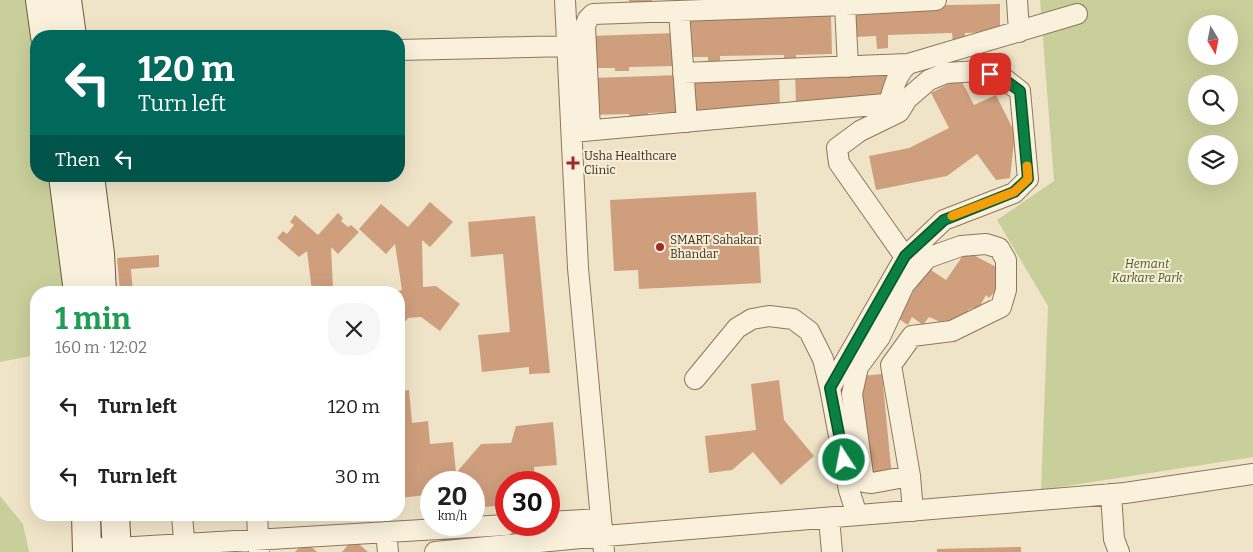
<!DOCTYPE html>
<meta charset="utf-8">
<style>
:root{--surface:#fff;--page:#f6f6f6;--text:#222;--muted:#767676}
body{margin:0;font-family:Bitter,serif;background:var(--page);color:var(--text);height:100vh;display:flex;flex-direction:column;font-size:19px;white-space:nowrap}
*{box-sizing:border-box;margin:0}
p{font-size:16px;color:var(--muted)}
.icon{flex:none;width:28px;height:28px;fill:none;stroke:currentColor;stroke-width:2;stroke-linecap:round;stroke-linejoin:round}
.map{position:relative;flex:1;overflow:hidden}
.drawer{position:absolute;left:30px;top:286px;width:375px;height:235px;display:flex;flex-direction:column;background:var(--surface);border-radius:20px;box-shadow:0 5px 20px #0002}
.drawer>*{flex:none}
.hud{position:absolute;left:30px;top:30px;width:375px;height:152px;border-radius:20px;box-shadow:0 5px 20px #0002;background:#00695c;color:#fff;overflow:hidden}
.needle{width:32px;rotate:170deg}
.tools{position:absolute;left:1188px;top:15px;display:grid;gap:10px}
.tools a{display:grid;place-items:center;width:50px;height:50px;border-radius:50%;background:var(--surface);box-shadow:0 5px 20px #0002;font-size:25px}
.speed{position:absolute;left:420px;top:471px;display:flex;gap:10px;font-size:25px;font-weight:700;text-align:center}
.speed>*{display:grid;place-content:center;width:65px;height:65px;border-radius:50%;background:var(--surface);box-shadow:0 5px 20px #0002;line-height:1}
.speed small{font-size:12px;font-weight:400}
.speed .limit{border:8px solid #d22;background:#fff;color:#111}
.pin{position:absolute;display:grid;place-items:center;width:42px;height:42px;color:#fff;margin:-21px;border-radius:10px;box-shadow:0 2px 8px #0006}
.me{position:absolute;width:55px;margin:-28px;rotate:349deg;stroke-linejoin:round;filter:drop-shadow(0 0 4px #0008)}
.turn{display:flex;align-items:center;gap:18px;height:105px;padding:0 25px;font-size:22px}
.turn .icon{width:65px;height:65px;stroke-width:2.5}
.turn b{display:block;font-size:35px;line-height:42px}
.then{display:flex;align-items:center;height:48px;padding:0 25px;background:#0003;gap:10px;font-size:19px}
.round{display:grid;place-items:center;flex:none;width:52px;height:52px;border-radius:20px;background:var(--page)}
.overview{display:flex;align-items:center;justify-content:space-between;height:85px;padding:0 25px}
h1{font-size:30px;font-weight:700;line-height:38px;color:#1e9e55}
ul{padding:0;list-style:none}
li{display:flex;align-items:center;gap:15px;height:70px;padding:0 25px}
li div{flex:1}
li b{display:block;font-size:19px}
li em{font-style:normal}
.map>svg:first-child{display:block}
.green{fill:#c9cf9b;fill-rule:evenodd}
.building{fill:#cf9f7d}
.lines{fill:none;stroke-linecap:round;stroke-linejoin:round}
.street-casing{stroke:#8d765c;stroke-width:22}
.secondary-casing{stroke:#6f573f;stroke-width:30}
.street{stroke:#faf1dc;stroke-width:20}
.secondary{stroke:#faf1dc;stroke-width:28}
.route-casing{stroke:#07532c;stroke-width:12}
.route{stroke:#0b8043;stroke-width:9}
.slow{stroke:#f59e0b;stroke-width:9}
.poi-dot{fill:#9e2a2b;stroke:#f7eed8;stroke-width:2}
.labels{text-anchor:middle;stroke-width:4;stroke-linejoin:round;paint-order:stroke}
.poi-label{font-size:12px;fill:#3d2e20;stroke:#f7eed8;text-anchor:start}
.park-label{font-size:12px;font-style:italic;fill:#4d5a26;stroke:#f7eed8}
</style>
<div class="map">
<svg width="1253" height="552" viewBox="0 0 1253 552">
<rect width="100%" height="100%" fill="#f0e4c8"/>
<path class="green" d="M0 0H28L36 58V176H53L68 292H36V355L0 362Z
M1040 0H1253V457L1041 490 1048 306 997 220 1054 181ZM1196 24H1229V56H1196ZM1196 84H1229V116H1196ZM1196 144H1229V176H1196Z
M0 496 23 524 29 552H0Z"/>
<path class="building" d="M629 0H652L653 3 629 4Z
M1000 4V32L965 33V45H953L952 33 888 35V48L877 49 876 36 855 37 854 7Z
M831 15 832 54 796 55V64L784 65V55L720 56V66H708V57H683V18Z
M676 33 677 66 629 67V71H615V68H591L590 36Z
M886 68 887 100 796 104 795 71Z
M779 72 780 109 689 112V75Z
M681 75 682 112 648 113V119L630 120 629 114 591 115V78Z
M960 78 974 105 996 95 1015 133 1010 178 996 180 977 154 947 176 876 190 869 156 909 148 949 128 931 93Z
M756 192 761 283 639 289 638 270 614 271 610 200Z
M430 202 453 222 430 247 422 240 423 287 436 286 460 304 440 331 421 317 408 318 399 330V292H394L402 290 395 244 386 254 359 229 381 204 408 227Z
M338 213 343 218 341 221 348 227 351 225 359 232 338 254 331 247 333 288H343L348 292H307L312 291 307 251 299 257 277 238 283 231 287 234 294 225 290 222 295 215 318 235Z
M535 216 550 373 529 374V367L482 372 478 335 510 332 503 254 471 257 468 222Z
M966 251 998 268 1001 285 989 298 986 295 979 308H973L968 310V314L945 324 929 317 923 325 912 317 908 325 897 318 928 268 946 280Z
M159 255V267L131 269 133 292H120L117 258Z
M882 374 892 477 871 479 861 376Z
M779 380 784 420 814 456 781 485 753 452 732 470 709 473 705 436 756 430 751 384Z
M409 390 412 423 428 421 430 444 453 442 456 473 481 444 511 443 516 426 553 422 557 465 534 467 535 482H506V505L474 508V482H431V512H428L426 495 400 498 399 482V391Z
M189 515H232V517L190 521Z
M353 539 368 552H342Z
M305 541 317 552H295Z
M1021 547V552H937V549Z"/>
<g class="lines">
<defs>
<path id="street" d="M565 0 578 268 604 552
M1017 0 1019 32
M845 5 848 67
M679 11 687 122
M399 50 568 46
M683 73 908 64
M590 130 585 26 588 19 593 14 845 5 936 0
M572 132 885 104 888 102 890 99C894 87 897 73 908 64L1077 14
M695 379 737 328 752 319 769 316 793 319 809 331 823 359 830 388 849 490 857 515
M830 388 905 257 944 220 1014 193 1028 179 1020 91 1002 77 979 71 946 73 929 80 907 99 899 112 860 131 837 148 839 163 905 257
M910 476 872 483 864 482 852 394 858 367 880 337 904 285 927 258 961 246 986 244 999 248 1006 260V290L1001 307 952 331 912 336 891 365 910 476 913 511
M1111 494 1114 539 1119 552
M182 515 185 552
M257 515 259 552
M829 518 832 552
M549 522 601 519
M386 532 388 552
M87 548H117L506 525
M435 552 581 538 1125 493 1253 474"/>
<path id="secondary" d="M40 0 45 36
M67 0 72 36
M63 176 78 292
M90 176 100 254 102 292
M86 515 87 552
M115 515 117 552"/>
</defs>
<use href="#street" class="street-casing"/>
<use href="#secondary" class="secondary-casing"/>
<use href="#street" class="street"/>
<use href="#secondary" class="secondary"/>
</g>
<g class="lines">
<defs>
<path id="route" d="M844 460 830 388 905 256 944 220 1014 192 1028 179 1020 91 1002 78 990 74"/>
</defs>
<use href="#route" class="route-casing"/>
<use href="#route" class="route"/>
<path class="slow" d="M952 216 1014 192 1028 179 1027 166"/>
</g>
<g class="poi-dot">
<path d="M570.5 155.5h5v5h5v5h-5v5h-5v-5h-5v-5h5z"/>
<circle cx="660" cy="247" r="5"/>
</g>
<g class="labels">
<g class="poi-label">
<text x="584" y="160">Usha Healthcare<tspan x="584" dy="14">Clinic</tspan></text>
<text x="670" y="244">SMART Sahakari<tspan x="670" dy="14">Bhandar</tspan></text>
</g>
<g class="park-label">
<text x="1147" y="268">Hemant<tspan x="1147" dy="14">Karkare Park</tspan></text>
</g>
</g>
</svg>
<div class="tools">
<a><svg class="needle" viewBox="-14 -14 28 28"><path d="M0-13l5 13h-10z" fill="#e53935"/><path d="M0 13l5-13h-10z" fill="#767676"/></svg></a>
<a><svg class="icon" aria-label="search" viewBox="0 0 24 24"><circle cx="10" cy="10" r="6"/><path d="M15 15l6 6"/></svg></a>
<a><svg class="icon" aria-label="layers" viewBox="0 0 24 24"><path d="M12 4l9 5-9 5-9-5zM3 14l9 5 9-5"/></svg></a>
</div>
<div class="speed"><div>20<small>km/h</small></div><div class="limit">30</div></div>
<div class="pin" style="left:990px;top:74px;background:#d93025"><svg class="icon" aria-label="arrive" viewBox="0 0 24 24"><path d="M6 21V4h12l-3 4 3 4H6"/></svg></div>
<svg class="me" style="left:844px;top:460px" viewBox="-20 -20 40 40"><circle r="17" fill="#0b8043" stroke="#fff" stroke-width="3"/><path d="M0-11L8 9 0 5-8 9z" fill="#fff"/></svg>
<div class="hud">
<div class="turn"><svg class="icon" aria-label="left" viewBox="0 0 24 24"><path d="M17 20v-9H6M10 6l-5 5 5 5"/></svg><div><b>120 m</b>Turn left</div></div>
<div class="then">Then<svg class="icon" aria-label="left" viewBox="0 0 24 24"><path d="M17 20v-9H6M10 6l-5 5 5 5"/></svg></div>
</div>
<section class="drawer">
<div class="overview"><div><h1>1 min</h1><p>160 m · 12:02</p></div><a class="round"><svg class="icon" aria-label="close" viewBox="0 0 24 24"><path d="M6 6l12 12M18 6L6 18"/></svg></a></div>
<ul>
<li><svg class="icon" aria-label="left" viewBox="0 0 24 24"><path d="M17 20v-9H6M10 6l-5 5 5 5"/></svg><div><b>Turn left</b></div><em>120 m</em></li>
<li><svg class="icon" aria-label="left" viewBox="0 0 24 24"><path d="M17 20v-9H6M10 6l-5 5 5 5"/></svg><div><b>Turn left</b></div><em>30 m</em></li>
</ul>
</section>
</div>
